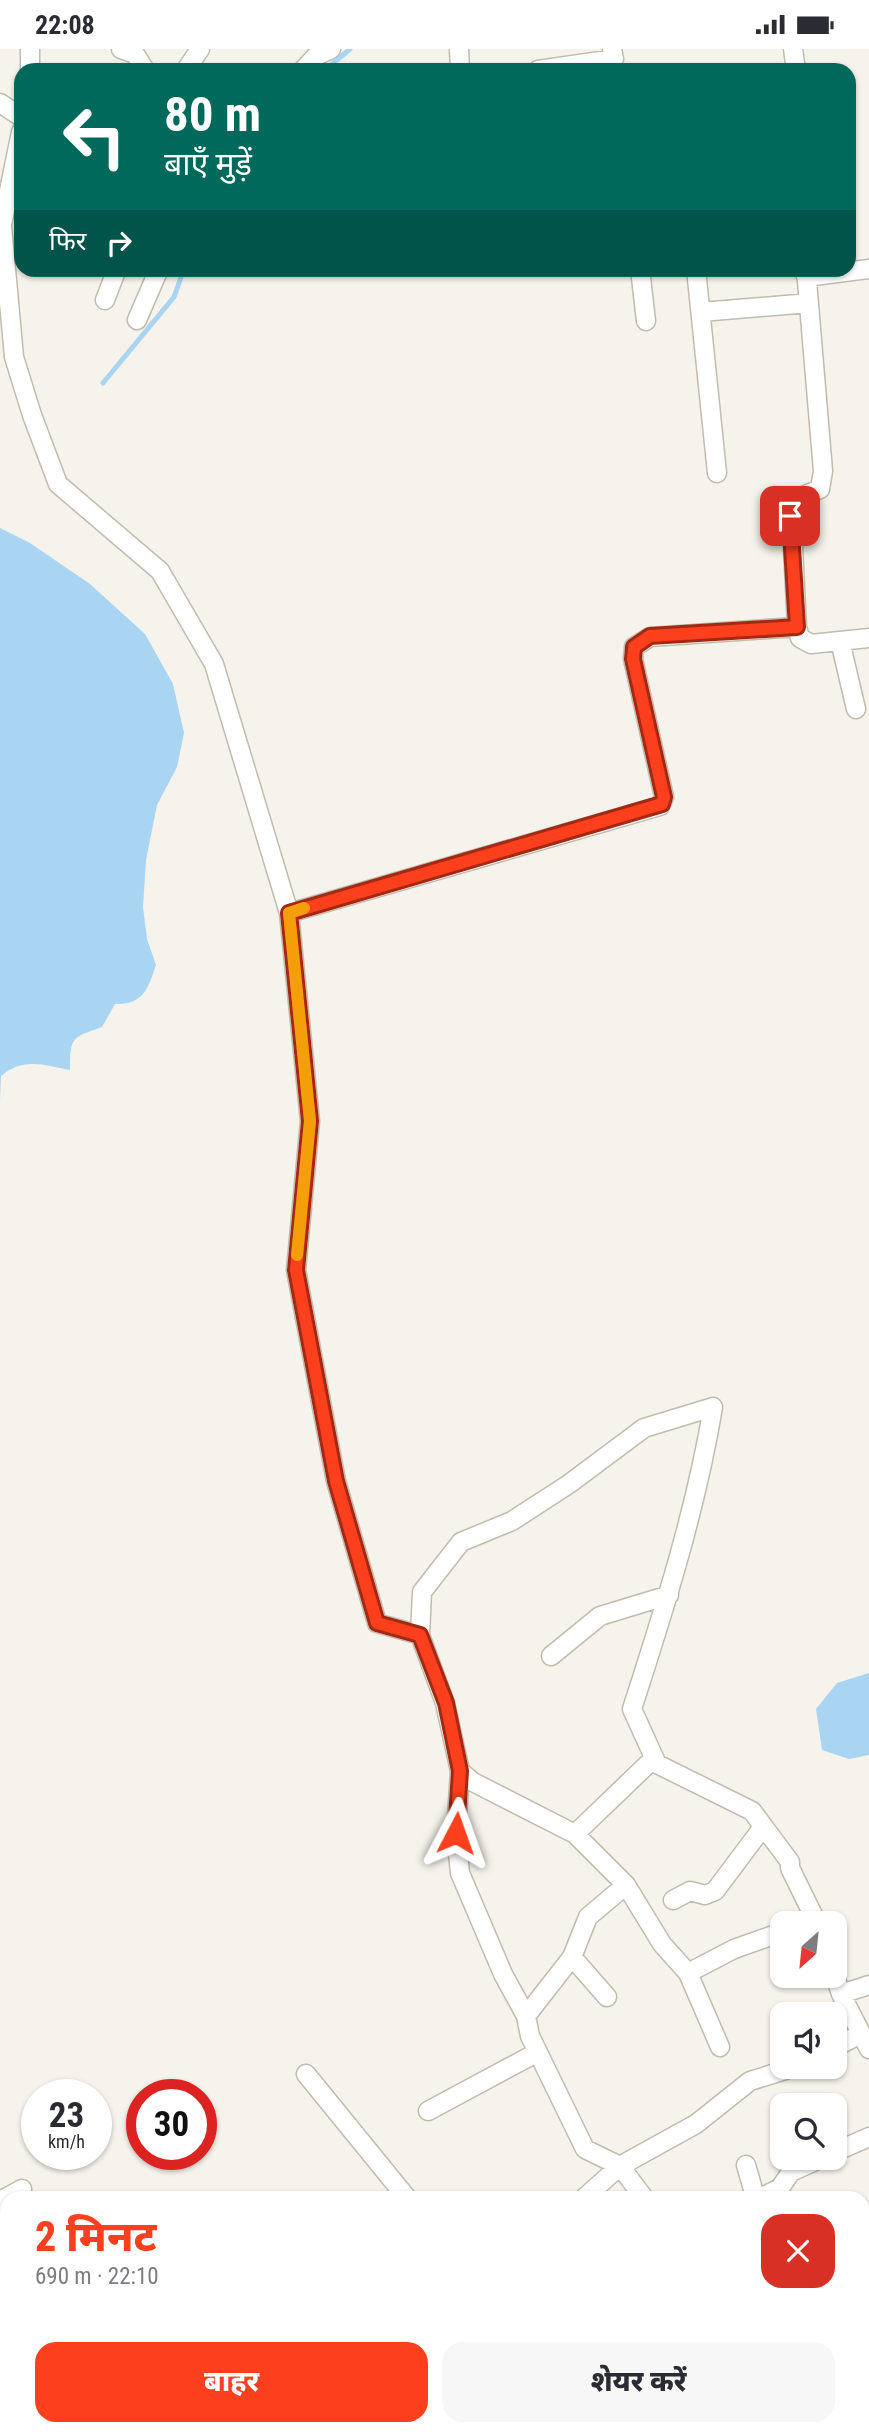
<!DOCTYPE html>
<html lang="hi">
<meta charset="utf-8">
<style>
:root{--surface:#fff;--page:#f7f7f7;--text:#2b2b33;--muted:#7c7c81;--accent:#fc3f1d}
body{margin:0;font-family:"Roboto Condensed","Noto Sans Devanagari",sans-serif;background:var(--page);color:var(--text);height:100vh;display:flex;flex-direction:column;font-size:26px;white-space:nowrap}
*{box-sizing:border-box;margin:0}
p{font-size:23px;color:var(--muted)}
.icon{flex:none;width:38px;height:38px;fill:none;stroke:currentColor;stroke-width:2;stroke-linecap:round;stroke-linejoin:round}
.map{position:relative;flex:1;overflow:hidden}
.drawer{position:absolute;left:0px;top:2142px;width:870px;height:245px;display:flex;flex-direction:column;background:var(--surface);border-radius:21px 21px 0 0;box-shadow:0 2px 5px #0004}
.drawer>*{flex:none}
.banner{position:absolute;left:14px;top:14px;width:842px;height:214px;border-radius:21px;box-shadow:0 2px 5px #0004;background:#00695c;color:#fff;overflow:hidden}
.needle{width:46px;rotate:207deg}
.tools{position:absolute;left:770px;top:1862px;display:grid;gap:14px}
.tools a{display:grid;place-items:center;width:77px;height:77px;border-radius:14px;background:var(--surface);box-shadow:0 2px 5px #0004;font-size:35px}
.speed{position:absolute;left:21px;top:2030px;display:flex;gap:14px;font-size:35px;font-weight:700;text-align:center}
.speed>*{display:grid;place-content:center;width:91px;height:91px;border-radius:50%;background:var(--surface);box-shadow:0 2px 5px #0004;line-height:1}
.speed small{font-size:18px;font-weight:400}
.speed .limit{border:10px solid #d22;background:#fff;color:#111}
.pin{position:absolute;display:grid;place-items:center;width:60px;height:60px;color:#fff;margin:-30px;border-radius:14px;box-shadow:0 4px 10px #0006}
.me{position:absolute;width:77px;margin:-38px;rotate:4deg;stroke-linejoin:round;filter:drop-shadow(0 0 5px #0008)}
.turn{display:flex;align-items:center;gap:24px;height:147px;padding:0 35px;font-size:32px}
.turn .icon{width:91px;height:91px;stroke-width:2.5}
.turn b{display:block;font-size:49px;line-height:60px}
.then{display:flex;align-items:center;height:66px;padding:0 35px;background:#0003;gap:14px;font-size:26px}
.round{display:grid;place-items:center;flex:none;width:74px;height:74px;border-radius:21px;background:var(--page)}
.summary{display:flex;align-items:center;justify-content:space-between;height:119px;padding:0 35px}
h1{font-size:42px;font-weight:800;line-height:52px;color:var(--accent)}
.cta{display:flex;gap:14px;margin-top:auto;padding:14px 35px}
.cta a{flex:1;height:80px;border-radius:21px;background:var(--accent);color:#fff;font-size:28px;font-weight:800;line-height:80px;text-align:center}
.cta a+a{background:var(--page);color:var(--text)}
.status{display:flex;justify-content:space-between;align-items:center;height:49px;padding:0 35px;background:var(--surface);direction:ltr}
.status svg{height:19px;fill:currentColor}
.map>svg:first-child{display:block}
.water{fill:#a9d4f2}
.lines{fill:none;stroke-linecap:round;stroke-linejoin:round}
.stream{stroke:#a9d4f2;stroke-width:5}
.minor-casing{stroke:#c2bbae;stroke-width:21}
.minor{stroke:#fff;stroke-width:18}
.route-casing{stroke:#a42913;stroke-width:18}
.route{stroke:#fc3f1d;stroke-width:12}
.slow{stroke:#f59e0b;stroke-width:12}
</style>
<div class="status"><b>22:08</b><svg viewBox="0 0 49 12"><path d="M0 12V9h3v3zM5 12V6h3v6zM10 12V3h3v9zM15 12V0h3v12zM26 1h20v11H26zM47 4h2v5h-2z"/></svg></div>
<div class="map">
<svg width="869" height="2387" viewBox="0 0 869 2387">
<rect width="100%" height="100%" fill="#f6f3ec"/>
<path class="water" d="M0 479 30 494 90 535 145 585 173 635 184 684 177 718 157 756 146 811 143 858 147 890 156 916C148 940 143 956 115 955L102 978C72 989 70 987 70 1021 44 1016 23 1008 1 1027L0 1051Z
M869 1624V1706L849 1710 822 1701 816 1660 837 1634Z"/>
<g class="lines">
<path class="stream" d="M325 21 350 0
M103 334 174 248 184 220"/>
<defs>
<path id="minor" d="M121 0 135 5 145 21
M459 0 460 21
M793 0 796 21
M30 21V0
M186 21 200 0
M303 21 316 7 331 0
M538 21 614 10 612 0
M0 54 21 68
M21 83 2 176 14 308 32 366 58 435 160 522 214 615 289 864 310 1072 296 1221 336 1432 377 1574 420 1586 445 1654 460 1722 473 1733 575 1785 626 1836 662 1895 688 1924 720 1998
M640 220 646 272
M696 220 717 424
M806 220 823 422 820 440 800 448 791 458 797 578 800 589 811 595 869 589
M806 228 869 220
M105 251 117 220
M701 263 809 254
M137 271 159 220
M840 592 856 660
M289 864 660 757 664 748 633 610 634 598 650 588 797 578
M420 1586 422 1543 461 1493 512 1472 569 1435 644 1379 713 1358C696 1461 664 1561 632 1660L657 1715
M551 1607 600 1567 669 1546
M460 1722 456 1784 460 1824 503 1925 526 1967 530 1987 585 2100 620 2117 644 2149
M575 1785 651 1712 752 1762 790 1813V1819L817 1874
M673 1851 690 1842 705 1846 715 1842 763 1778
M572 1908 607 1948
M688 1924 734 1900 782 1883
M835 1927 841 1945 869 1936
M841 1945 869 2000
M526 1967 572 1908 588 1868 626 1836
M835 1998 861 1985
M306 2025 407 2149
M428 2062 538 2003
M835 2103 869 2088
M746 2116 754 2144 759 2149
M584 2149 620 2117 696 2075 750 2032 795 2018
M760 2149 780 2139 791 2123 822 2109
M0 2152 22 2140
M863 2184H869
M351 2380 353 2387
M684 2380 688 2387
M232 2387 241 2380
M461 2387 466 2380"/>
</defs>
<use href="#minor" class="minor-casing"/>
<use href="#minor" class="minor"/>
</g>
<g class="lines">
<defs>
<path id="route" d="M456 1784 460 1722 446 1654 420 1586 377 1574 336 1432 296 1221 310 1072 289 864 662 755 664 748 633 610 634 598 650 587 797 578 790 467"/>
</defs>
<use href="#route" class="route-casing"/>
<use href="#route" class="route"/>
<path class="slow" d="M297 1206 310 1072 289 864 304 859"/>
</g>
</svg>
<div class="tools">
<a><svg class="needle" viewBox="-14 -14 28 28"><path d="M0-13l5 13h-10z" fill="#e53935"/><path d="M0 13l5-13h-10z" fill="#7c7c81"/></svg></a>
<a><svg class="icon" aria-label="sound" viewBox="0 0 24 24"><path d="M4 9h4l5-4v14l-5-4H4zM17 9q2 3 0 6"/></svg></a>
<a><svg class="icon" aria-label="search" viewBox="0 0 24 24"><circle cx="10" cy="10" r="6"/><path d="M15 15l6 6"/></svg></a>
</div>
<div class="speed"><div>23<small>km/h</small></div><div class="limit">30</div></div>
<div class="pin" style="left:790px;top:467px;background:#d93025"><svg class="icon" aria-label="arrive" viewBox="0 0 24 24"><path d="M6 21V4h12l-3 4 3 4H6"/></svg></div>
<svg class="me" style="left:456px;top:1784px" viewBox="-20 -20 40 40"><path d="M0-17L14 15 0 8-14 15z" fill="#fc3f1d" stroke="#fff" stroke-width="4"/></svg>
<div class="banner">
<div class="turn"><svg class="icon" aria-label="left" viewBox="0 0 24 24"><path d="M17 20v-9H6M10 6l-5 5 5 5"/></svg><div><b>80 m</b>बाएँ मुड़ें</div></div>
<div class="then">फिर<svg class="icon" aria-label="right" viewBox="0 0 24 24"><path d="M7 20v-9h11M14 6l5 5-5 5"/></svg></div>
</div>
<section class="drawer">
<div class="summary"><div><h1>2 मिनट</h1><p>690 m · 22:10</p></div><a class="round" style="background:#d93025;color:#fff"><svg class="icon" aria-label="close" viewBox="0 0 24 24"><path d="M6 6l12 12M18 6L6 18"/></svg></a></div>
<div class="cta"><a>बाहर</a><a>शेयर करें</a></div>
</section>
</div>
